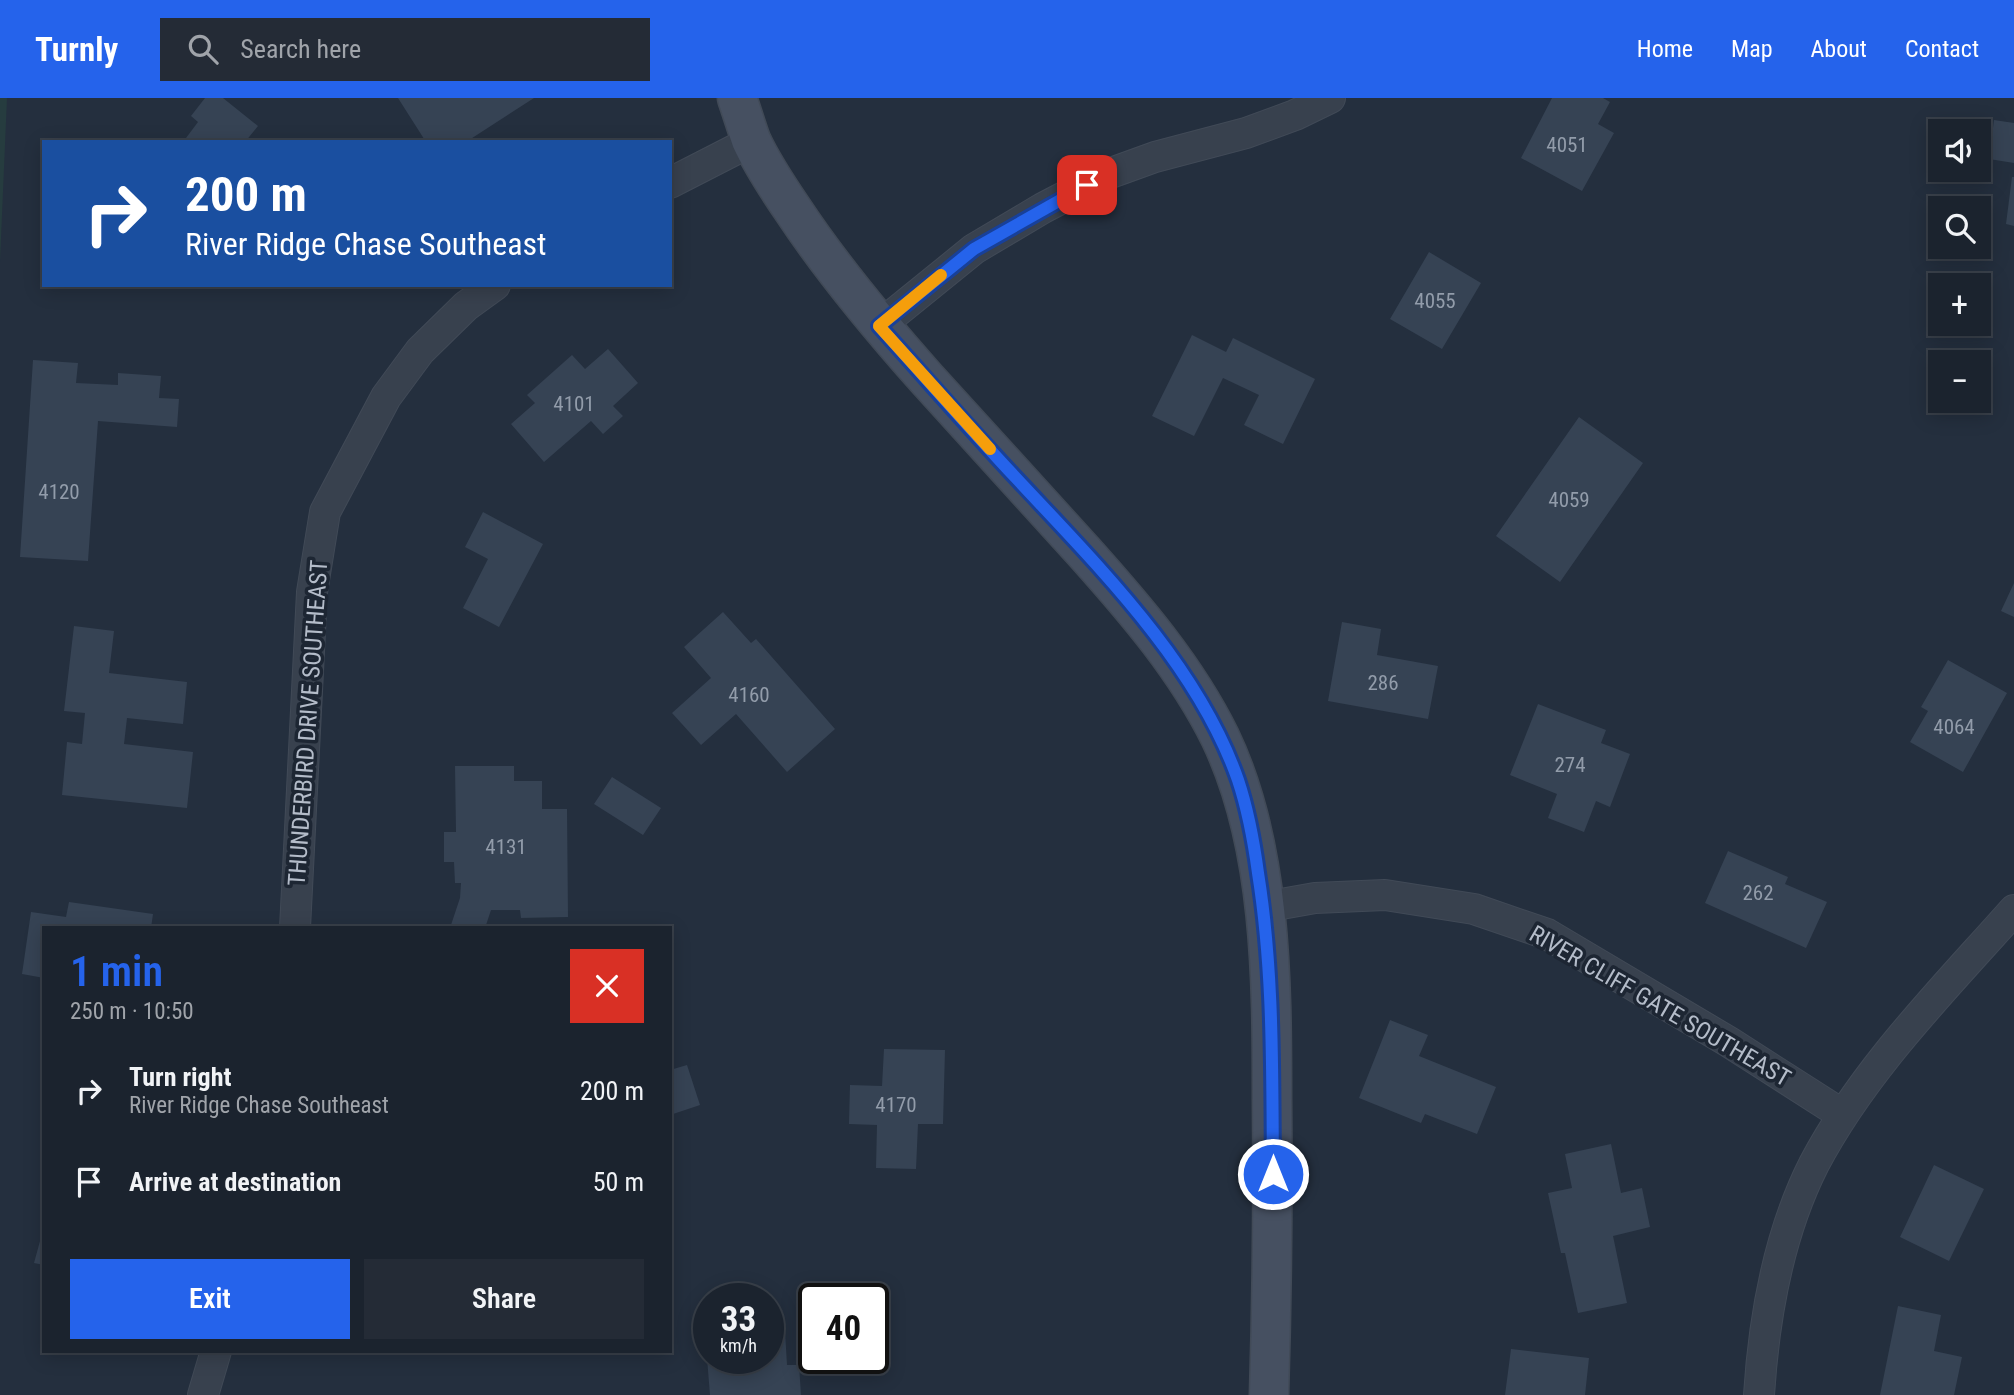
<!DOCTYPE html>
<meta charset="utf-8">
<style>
:root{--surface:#1b232e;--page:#242b36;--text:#f1f3f6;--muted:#a0a4aa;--line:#39404a;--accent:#2563eb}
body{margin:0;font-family:"Roboto Condensed",sans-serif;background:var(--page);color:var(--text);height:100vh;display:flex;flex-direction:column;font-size:26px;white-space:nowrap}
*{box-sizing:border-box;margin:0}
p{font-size:23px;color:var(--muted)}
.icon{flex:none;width:38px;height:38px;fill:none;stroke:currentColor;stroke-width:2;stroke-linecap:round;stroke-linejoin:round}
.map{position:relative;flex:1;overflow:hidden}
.panel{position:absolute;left:42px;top:828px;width:630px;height:427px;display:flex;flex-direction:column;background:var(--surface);border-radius:0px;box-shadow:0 4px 18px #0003,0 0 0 2px var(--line)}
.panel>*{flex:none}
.guide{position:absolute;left:42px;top:42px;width:630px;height:147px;border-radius:0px;box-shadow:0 4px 18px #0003,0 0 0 2px var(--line);background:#1a4fa0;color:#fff;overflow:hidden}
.buttons{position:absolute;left:1928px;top:21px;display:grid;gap:14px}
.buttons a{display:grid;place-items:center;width:63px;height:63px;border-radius:0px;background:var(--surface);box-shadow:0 4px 18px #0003,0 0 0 2px var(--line);font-size:35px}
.speed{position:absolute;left:693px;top:1185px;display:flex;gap:14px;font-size:35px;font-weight:700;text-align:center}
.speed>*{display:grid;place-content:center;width:91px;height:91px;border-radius:50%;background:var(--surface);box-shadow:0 4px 18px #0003,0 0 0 2px var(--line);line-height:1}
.speed small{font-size:18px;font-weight:400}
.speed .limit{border:4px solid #111;border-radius:10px;background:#fff;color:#111}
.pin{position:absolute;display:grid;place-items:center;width:60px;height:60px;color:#fff;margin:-30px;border-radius:14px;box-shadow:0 4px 10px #0006}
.me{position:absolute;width:77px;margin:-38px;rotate:0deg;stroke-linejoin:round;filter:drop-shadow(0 0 5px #0008)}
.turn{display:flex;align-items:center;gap:24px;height:147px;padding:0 28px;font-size:32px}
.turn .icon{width:91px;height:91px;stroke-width:2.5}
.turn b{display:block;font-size:49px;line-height:60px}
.round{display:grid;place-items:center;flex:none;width:74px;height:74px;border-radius:0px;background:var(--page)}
.summary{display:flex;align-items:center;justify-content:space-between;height:119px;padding:0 28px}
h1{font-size:42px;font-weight:600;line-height:52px;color:var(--accent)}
.action{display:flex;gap:14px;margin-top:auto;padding:14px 28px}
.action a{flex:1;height:80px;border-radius:0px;background:var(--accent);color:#fff;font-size:28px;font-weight:600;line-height:80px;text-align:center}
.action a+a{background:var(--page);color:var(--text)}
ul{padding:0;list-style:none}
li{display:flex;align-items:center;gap:21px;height:91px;padding:0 28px}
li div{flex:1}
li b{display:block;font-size:26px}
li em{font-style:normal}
header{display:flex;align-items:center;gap:42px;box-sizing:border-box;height:98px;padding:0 35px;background:var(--accent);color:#fff}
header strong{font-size:33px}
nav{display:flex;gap:38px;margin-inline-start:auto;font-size:24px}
.search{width:490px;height:63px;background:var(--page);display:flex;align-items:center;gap:18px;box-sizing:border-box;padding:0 24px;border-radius:0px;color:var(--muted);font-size:26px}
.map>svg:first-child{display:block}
.green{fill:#263c3f}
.building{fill:#364354}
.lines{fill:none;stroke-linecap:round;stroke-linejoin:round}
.street-casing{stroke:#414a57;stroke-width:32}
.secondary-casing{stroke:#414a57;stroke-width:41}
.street{stroke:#38414e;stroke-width:30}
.secondary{stroke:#465061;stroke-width:38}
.route-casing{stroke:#184099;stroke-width:18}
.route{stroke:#2563eb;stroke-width:12}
.slow{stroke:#f59e0b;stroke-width:12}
.labels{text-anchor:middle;stroke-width:7;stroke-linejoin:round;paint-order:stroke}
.number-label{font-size:21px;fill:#929caa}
.street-label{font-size:24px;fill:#b4bcc9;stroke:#1d2633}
</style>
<header>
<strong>Turnly</strong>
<div class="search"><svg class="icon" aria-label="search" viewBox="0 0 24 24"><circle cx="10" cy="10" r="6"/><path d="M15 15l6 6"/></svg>Search here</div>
<nav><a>Home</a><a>Map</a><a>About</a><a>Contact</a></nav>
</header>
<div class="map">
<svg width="2014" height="1297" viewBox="0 0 2014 1297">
<rect width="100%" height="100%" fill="#242f3e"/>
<path class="green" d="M0 0H7L0 164Z"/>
<path class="building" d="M205 0H223L258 28 245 44H183L198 24 191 18Z
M398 0H534L466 44H426Z
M1552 0H1603L1610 4 1598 26 1614 35 1582 93 1521 60Z
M1994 22 2014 25V65L1989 61Z
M2012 79H2014V128L2006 126Z
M1429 154 1481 185 1442 251 1390 221Z
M1192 237 1226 254 1233 240 1315 281 1283 346 1244 327 1259 297 1223 280 1194 338 1152 318Z
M608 251 638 285 613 308 623 318 603 336 591 323 544 364 511 326 535 305 527 297 572 257 585 271Z
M33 262 78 265 76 285 118 287V275L161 278 159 300 179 301 177 329 98 323 88 463 20 459Z
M1579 319 1643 365 1560 484 1496 438Z
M483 414 543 446 499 529 463 510 488 461 465 449Z
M2014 485V519L2001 513Z
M723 514 751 545 756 541 835 631 787 674 736 616 701 647 672 615 711 580 684 549Z
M1342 524 1381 531 1377 557 1438 568 1428 621 1328 603Z
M74 528 114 533 109 575 187 584 183 626 127 620 124 646 193 654 187 710 62 697 67 644 82 646 85 615 64 613Z
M1948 562 2007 595 1963 674 1910 644 1928 613 1921 609Z
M1538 606 1606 632 1601 645 1630 656 1610 709 1596 703 1584 734 1548 720 1557 696 1510 677Z
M455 668H514V683H542V711H567L568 819 521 820 520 812H491L485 830H450L460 800 461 785H455L454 764H444V734H456Z
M612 679 661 710 643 737 594 706Z
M1728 753 1788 779 1785 786 1827 804 1806 850 1705 805Z
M69 804 153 816 151 830H44V880L22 876 31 814 66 819Z
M1390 922 1428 937 1419 958 1496 989 1477 1036 1425 1016 1421 1025 1359 1000Z
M884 951 945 952 943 1026H918L916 1071 876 1070 877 1027 849 1026 850 987 882 988Z
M687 967 700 1007 670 1017V972Z
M1611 1046 1621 1095 1642 1090 1650 1129 1613 1138 1627 1205 1578 1215 1565 1155H1561L1548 1095 1572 1090 1565 1056Z
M1934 1067 1984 1091 1949 1163 1900 1139Z
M43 1132H44V1167L34 1165Z
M1898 1208 1941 1217 1934 1253 1962 1259 1954 1297H1880Z
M784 1216 787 1267H799L801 1297H710L707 1260H768V1217Z
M705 1221H709V1250L707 1251Z
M1511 1251 1589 1260 1585 1297H1505Z"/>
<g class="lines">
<defs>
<path id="street" d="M670 85 752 43
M879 228 974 151 1043 110 1108 76 1155 59 1246 35 1295 17 1330 0
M1264 809 1315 800 1385 797 1474 811 1547 836 1729 944 1843 1017
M295 830 312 494 325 414 386 299 420 253 466 208 495 187
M203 1297 216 1253
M1759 1297C1764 1218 1778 1137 1814 1066 1864 971 1943 892 2014 812"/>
<path id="secondary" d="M737 0C742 14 746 28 751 42 762 66 778 90 793 112 832 171 878 226 926 280 978 338 1032 396 1085 455 1135 511 1186 570 1220 639 1272 747 1272 883 1272 1001 1273 1100 1272 1198 1269 1297"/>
</defs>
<use href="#street" class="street-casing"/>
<use href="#secondary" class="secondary-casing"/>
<use href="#street" class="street"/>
<use href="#secondary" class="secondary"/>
</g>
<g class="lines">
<defs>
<path id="route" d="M1087 87 974 151 879 228C925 279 970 331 1017 381 1099 469 1198 567 1238 682 1248 712 1254 745 1258 775 1274 875 1272 975 1273 1076"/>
</defs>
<use href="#route" class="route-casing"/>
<use href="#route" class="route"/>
<path class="slow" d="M941 177 879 228 990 351"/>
</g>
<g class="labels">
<g class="number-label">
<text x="1567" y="54">4051</text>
<text x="1435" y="210">4055</text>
<text x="574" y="313">4101</text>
<text x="59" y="401">4120</text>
<text x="1569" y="409">4059</text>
<text x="1383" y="592">286</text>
<text x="749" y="604">4160</text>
<text x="1954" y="636">4064</text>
<text x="1570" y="674">274</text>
<text x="506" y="756">4131</text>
<text x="1758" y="802">262</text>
<text x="896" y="1014">4170</text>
</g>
<g class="street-label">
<text transform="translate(308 625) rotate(-86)" y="8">THUNDERBIRD DRIVE SOUTHEAST</text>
<text transform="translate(1660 908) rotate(30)" y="8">RIVER CLIFF GATE SOUTHEAST</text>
</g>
</g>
</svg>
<div class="buttons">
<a><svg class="icon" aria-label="sound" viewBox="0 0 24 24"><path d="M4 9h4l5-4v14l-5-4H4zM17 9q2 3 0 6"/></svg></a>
<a><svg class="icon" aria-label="search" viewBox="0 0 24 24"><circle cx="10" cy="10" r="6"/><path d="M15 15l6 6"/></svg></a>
<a>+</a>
<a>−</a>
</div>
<div class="speed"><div>33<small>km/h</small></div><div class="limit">40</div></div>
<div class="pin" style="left:1087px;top:87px;background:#d93025"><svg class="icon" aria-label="arrive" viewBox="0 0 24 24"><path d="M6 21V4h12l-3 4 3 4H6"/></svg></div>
<svg class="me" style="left:1273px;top:1076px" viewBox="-20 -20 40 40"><circle r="17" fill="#2563eb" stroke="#fff" stroke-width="3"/><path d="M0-11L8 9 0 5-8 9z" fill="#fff"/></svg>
<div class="guide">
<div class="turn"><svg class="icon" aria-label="right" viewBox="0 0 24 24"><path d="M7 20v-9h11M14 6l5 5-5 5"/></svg><div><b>200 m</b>River Ridge Chase Southeast</div></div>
</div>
<section class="panel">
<div class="summary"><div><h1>1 min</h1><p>250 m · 10:50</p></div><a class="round" style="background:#d93025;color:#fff"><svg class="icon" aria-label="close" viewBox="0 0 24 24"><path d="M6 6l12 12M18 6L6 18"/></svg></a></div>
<ul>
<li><svg class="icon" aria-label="right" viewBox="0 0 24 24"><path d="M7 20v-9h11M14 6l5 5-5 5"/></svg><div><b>Turn right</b><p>River Ridge Chase Southeast</p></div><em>200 m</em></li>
<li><svg class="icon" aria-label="arrive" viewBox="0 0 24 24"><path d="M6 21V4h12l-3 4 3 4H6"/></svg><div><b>Arrive at destination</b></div><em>50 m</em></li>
</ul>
<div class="action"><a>Exit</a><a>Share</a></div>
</section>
</div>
